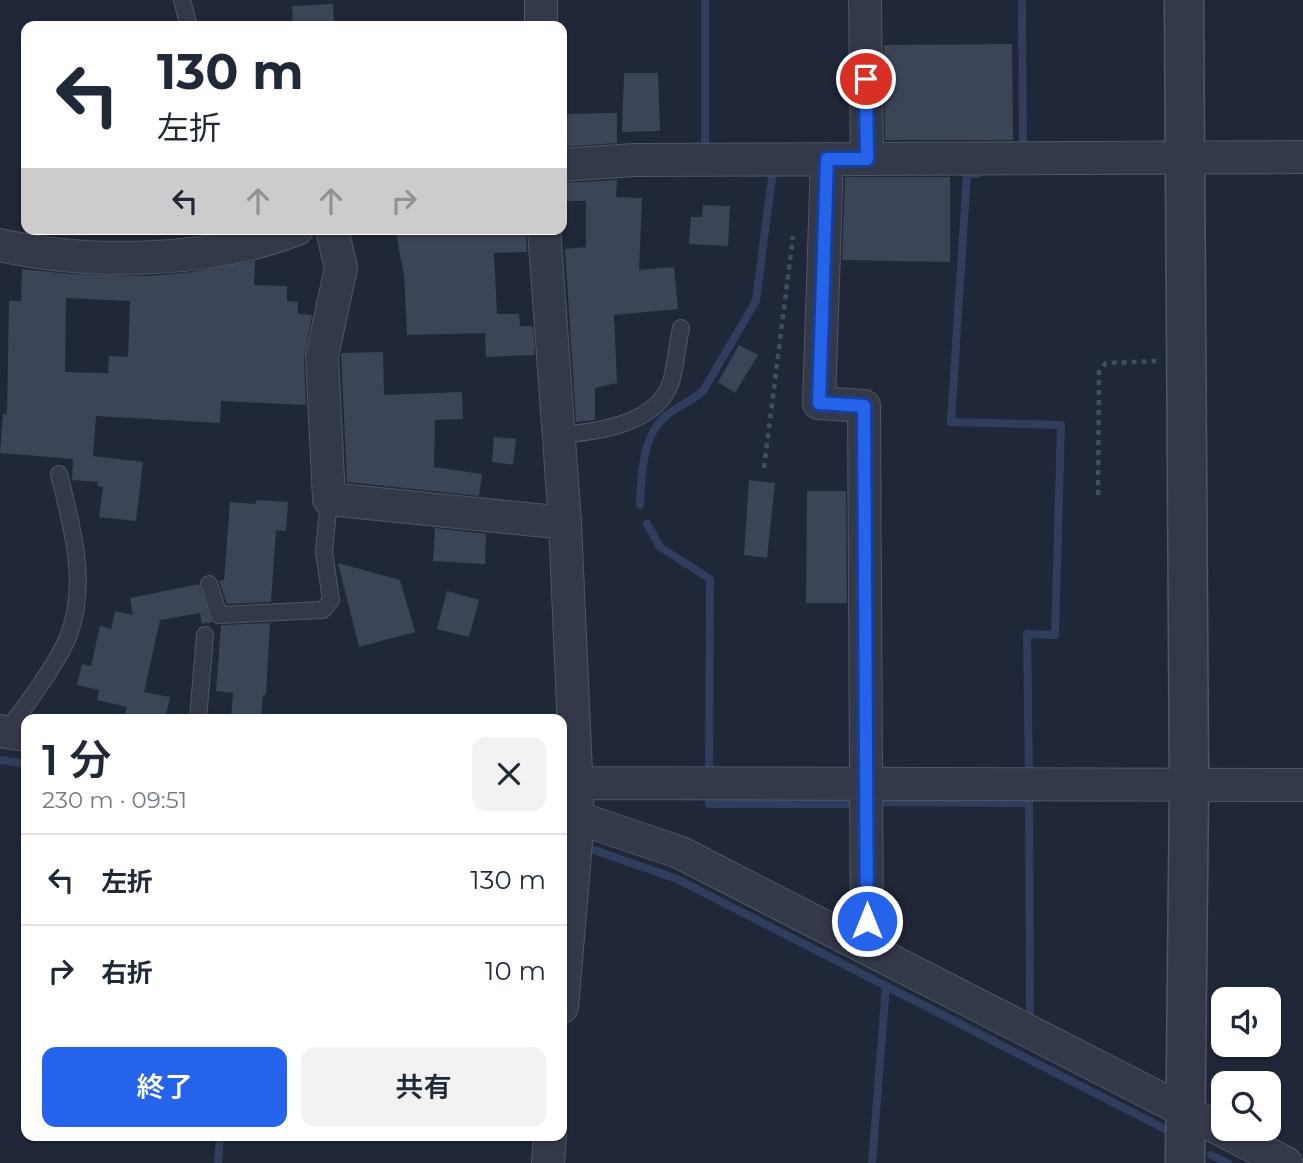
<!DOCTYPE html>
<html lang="ja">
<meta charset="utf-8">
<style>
:root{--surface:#fff;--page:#f2f2f3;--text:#1f2937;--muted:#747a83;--line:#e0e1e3;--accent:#2563eb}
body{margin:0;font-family:Montserrat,"Noto Sans JP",sans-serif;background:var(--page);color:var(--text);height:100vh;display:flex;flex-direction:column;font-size:26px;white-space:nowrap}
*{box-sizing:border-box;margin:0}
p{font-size:23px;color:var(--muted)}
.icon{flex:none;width:38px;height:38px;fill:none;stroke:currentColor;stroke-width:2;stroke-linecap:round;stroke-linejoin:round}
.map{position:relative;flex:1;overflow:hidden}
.details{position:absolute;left:21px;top:714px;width:546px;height:427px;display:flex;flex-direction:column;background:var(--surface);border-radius:14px;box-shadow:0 2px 5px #0004}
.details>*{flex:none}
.guide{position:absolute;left:21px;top:21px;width:546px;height:214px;border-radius:14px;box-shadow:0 2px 5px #0004;background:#fff;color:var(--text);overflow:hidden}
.fabs{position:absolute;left:1211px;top:987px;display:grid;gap:14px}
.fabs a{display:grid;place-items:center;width:70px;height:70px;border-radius:14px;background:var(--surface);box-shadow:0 2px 5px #0004;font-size:35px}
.pin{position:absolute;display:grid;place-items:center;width:60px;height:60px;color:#fff;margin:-30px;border:4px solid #fff;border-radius:50%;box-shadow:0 2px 7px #0007}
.me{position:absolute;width:77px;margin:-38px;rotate:0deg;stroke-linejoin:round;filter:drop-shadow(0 0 5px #0008)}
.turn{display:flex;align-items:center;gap:24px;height:147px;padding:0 21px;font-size:32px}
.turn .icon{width:91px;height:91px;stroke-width:2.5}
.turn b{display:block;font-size:49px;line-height:60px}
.lanes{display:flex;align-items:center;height:66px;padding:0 21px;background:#0003;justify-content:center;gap:35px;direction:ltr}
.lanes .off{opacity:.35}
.round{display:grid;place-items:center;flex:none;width:74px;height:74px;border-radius:14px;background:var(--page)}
.overview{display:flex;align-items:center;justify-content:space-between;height:119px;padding:0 21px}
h1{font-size:42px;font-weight:600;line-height:52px}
.button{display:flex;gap:14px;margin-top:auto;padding:14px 21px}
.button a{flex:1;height:80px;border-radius:14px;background:var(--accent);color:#fff;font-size:28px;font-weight:600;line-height:80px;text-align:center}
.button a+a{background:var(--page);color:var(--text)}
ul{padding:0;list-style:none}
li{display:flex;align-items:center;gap:21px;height:91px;padding:0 21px;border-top:2px solid var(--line)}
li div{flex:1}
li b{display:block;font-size:26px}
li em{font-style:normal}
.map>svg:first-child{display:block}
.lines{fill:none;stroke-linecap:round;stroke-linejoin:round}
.stream{stroke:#323d5e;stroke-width:8}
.building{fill:#3c4458;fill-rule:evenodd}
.service-casing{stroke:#515666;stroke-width:18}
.minor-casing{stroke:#515666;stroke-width:34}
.tertiary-casing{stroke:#515666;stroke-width:41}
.path{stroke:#405057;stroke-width:4.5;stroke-dasharray:5 5;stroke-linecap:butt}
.service{stroke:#343949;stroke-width:16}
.minor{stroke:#343949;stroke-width:32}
.tertiary{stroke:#343949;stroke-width:38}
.route-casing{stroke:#184099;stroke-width:18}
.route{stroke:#2563eb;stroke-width:12}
</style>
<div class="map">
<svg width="1303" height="1163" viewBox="0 0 1303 1163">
<rect width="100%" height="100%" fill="#202738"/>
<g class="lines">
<path class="stream" d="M705 0V147
M1022 0 1023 147
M977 174H967L951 422 1061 425 1055 635 1027 634 1029 775
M640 505C641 474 642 431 671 412 682 404 693 400 703 391L756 301 773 170H769
M647 524 660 547 710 579 709 777
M0 760 26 764
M1029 798 1030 1012
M709 799V804H853
M880 802 1029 803
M594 850 677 879 1165 1129
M1211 1155 1228 1163
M218 1163 220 1136
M872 1163 886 986"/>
</g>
<path class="building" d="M333 4 334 26H293L292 6Z
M1012 44 1013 140H885L884 45Z
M624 73H658L660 131 622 132Z
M617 113V143L562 147V114Z
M845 177H950V262L842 260Z
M617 180 616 197 642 198 639 270 674 267 678 309 614 315 617 383 595 388V420L576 422 565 249 586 247V201H562V183Z
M703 205 730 206 728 246 689 244 691 217H702Z
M395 229H526L527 252 494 253 497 314H519L520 326H533L535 355 486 357 485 333 407 335 404 275Z
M255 261 254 285 287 286V301L298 302V314L312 315 304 357 306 405 221 401 220 423 96 416 93 456 143 462 136 521 99 517 103 487 97 486 98 482 72 480 73 459 0 453 3 414 7 415 9 301H21L22 269 71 274 150 276 192 272ZM66 298 130 301 128 357 109 356 108 373 65 372Z
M739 345 758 355 735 393 718 382Z
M383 352 384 395 462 392 463 419 435 420 434 467 482 474 479 496 347 482 341 353Z
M494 437 516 439 513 465 492 462Z
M749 480 775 483 767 558 744 555Z
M807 491H846L847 603H806Z
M256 500 288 502 286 531 276 530 271 602 227 604 219 581 224 580 230 502 256 504Z
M435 528 486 534 485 564 433 561Z
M338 563 400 580 415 632 359 647Z
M199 584 212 622 202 624 200 613 160 620 144 692 170 697 165 719H124L127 707 97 700 99 690 77 685 82 664 91 666 100 626 111 629 115 611 133 615 130 598Z
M447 591 479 600 469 637 437 629Z
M270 623 266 695H263L261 719H231L233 693 216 691 221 625Z"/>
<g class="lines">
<defs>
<path id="service" d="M182 0 189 26
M559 435C595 432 657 425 671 382 676 365 677 346 681 328
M209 584 219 615 323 610 331 600 324 552 329 499
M198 719 205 635
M7 732C24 707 58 663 68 637 89 584 72 527 59 474"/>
<path id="minor" d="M865 0 867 159
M541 26V0
M827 159 819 403 864 406 867 948
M562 165 634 160 1303 157
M332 229 341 268 322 356 329 499 565 523
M544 229 565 523 578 818 562 1007
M0 245C89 265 212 263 297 229
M0 731 26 735
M577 783 1303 785
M562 815 578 818 679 852 1286 1163
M548 1163 550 1136"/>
<path id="tertiary" d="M1184 0 1189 786 1185 1163"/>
</defs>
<use href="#service" class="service-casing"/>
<use href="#minor" class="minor-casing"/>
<use href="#tertiary" class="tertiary-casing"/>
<path class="path" d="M764 468 793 236
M1098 495 1099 372 1106 363 1156 361"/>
<use href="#service" class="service"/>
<use href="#minor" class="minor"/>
<use href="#tertiary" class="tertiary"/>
</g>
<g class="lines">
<defs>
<path id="route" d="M866 79 867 159H827L819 403 864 406 867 921"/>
</defs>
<use href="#route" class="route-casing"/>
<use href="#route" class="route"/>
</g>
</svg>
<div class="fabs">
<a><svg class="icon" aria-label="sound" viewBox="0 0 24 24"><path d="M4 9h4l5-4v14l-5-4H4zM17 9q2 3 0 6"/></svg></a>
<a><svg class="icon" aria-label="search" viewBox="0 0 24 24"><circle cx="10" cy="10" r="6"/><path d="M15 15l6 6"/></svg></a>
</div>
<div class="pin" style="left:866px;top:79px;background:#d93025"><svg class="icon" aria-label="arrive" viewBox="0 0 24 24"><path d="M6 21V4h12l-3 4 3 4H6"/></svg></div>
<svg class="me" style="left:867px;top:921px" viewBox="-20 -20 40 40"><circle r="17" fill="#2563eb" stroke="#fff" stroke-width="3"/><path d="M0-11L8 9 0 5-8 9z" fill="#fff"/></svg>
<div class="guide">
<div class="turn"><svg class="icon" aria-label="left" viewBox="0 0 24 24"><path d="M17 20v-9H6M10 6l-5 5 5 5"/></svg><div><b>130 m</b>左折</div></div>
<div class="lanes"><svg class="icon" aria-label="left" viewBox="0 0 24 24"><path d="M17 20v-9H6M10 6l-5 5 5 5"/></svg><svg class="icon off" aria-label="ahead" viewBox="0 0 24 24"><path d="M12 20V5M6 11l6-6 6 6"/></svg><svg class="icon off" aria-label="ahead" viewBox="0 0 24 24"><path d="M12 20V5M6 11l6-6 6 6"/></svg><svg class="icon off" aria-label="right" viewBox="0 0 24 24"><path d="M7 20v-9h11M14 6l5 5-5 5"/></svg></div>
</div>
<section class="details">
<div class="overview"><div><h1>1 分</h1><p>230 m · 09:51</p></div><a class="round"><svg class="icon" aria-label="close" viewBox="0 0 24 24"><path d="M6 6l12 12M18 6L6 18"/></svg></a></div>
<ul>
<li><svg class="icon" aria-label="left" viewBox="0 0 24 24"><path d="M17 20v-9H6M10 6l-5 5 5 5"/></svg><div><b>左折</b></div><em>130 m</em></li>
<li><svg class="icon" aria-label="right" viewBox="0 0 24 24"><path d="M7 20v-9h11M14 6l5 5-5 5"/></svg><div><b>右折</b></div><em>10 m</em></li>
</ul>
<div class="button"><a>終了</a><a>共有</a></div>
</section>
</div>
